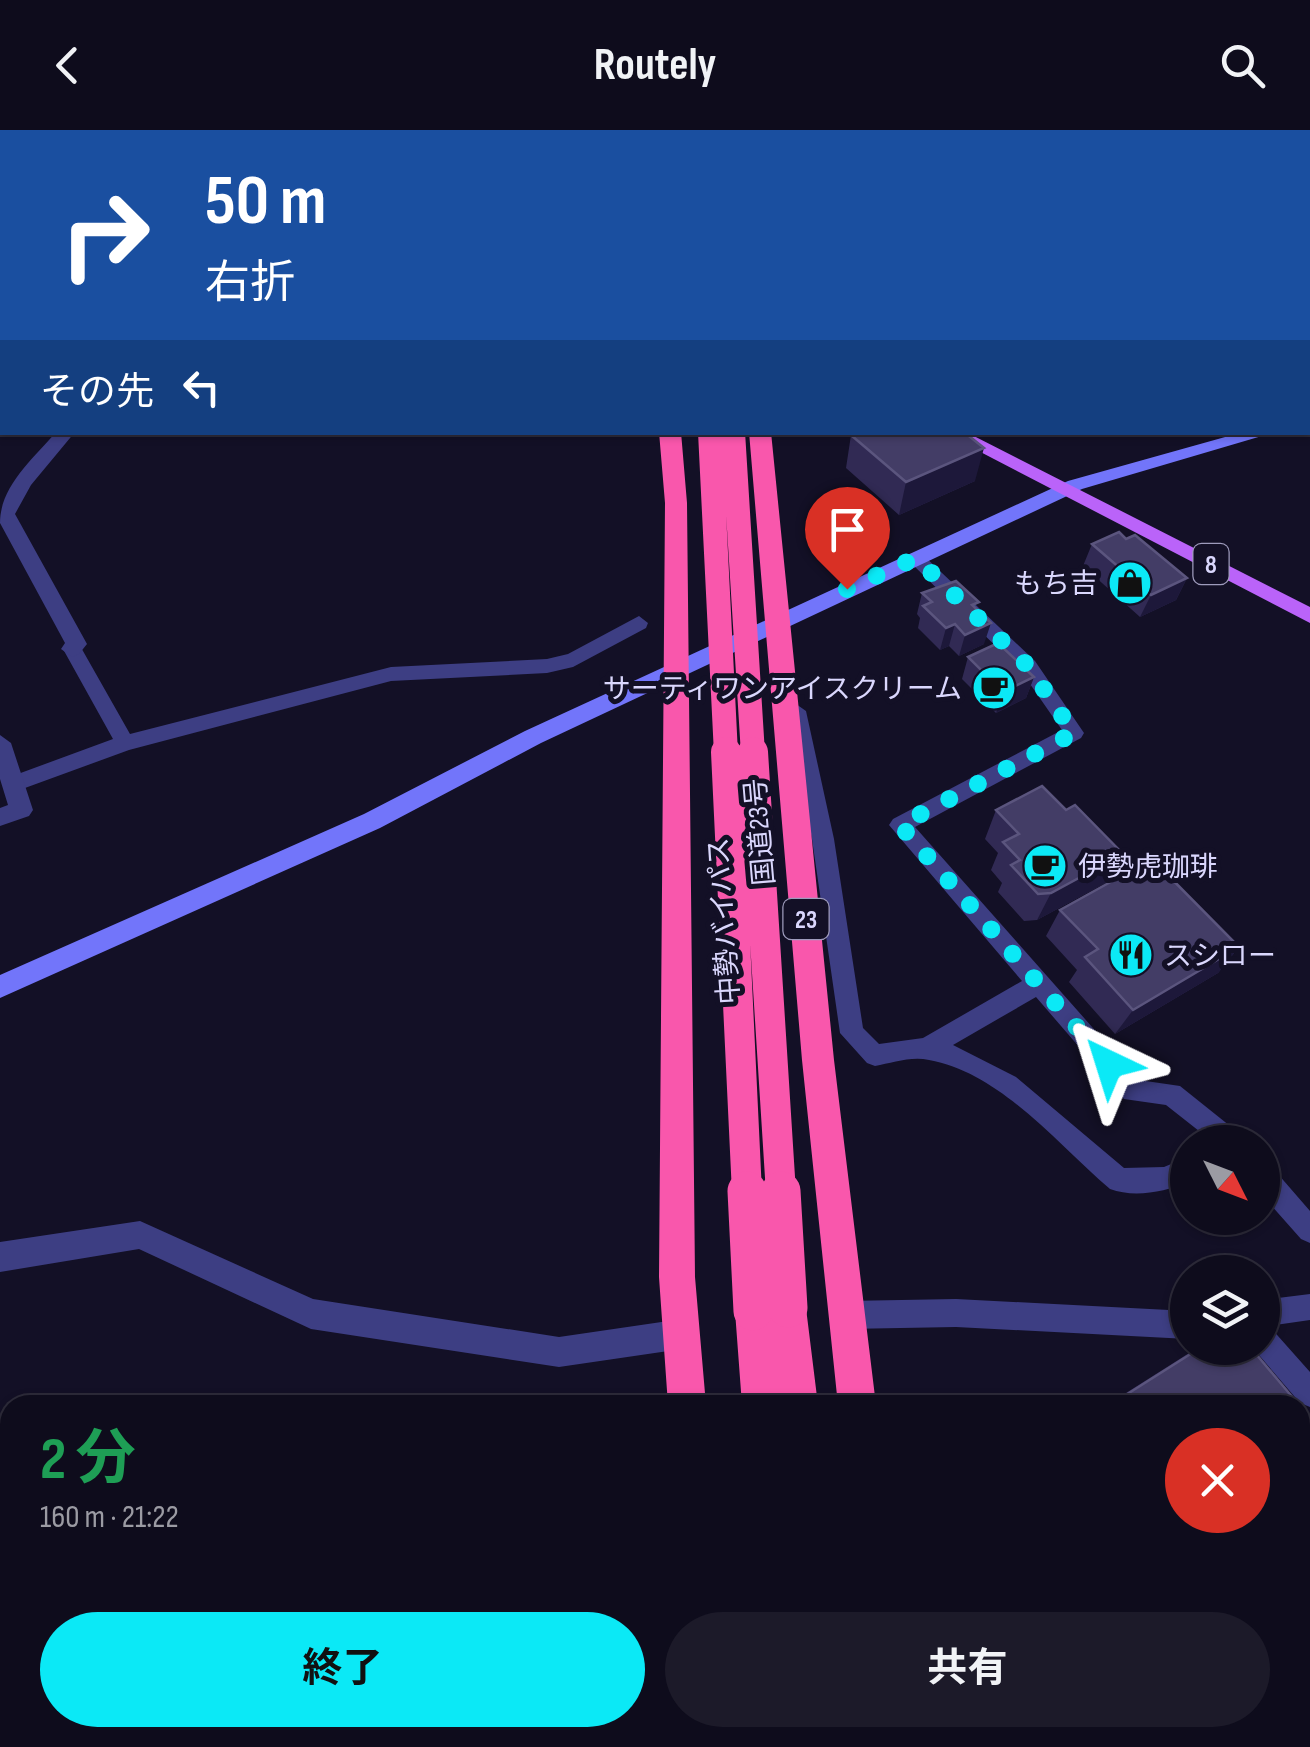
<!DOCTYPE html>
<html lang="ja">
<meta charset="utf-8">
<style>
:root{--surface:#0e0c1c;--page:#1c1a29;--text:#f1f3f6;--muted:#9b9ba3;--line:#2e2c3b;--accent:#0be9f6}
body{margin:0;font-family:"Sofia Sans Condensed","Noto Sans JP",sans-serif;background:var(--page);color:var(--text);height:100vh;display:flex;flex-direction:column;font-size:38px;white-space:nowrap}
*{box-sizing:border-box;margin:0}
p{font-size:32px;color:var(--muted)}
.icon{flex:none;width:55px;height:55px;fill:none;stroke:currentColor;stroke-width:2;stroke-linecap:round;stroke-linejoin:round}
.map{position:relative;flex:1;overflow:hidden}
.details{position:absolute;left:0px;top:1265px;width:1310px;height:352px;display:flex;flex-direction:column;background:var(--surface);border-radius:30px 30px 0 0;box-shadow:0 2px 8px #0004,0 0 0 2px var(--line)}
.details>*{flex:none}
.guide{position:absolute;left:0px;top:0px;width:1310px;height:305px;box-shadow:0 2px 8px #0004,0 0 0 2px var(--line);background:#1a4fa0;color:#fff;overflow:hidden}
.needle{width:65px;rotate:132deg}
.tools{position:absolute;left:1170px;top:995px;display:grid;gap:20px}
.tools a{display:grid;place-items:center;width:110px;height:110px;border-radius:50%;background:var(--surface);box-shadow:0 2px 8px #0004,0 0 0 2px var(--line);font-size:50px}
.pin{position:absolute;display:grid;place-items:center;width:85px;height:85px;color:#fff;margin:-102px -42px;border-radius:50% 50% 50% 0;rotate:-45deg;box-shadow:0 0 10px #0007}
.pin .icon{rotate:45deg}
.me{position:absolute;width:110px;margin:-55px;rotate:319deg;stroke-linejoin:round;filter:drop-shadow(0 0 8px #0008)}
.turn{display:flex;align-items:center;gap:35px;height:210px;padding:0 40px;font-size:45px}
.turn .icon{width:130px;height:130px;stroke-width:2.5}
.turn b{display:block;font-size:70px;line-height:85px}
.then{display:flex;align-items:center;height:95px;padding:0 40px;background:#0003;gap:20px;font-size:38px}
.round{display:grid;place-items:center;flex:none;width:105px;height:105px;border-radius:52px;background:var(--page)}
.headline{display:flex;align-items:center;justify-content:space-between;height:170px;padding:0 40px}
h1{font-size:60px;font-weight:700;line-height:75px;color:#1e9e55}
.primary-button{display:flex;gap:20px;margin-top:auto;padding:20px 40px}
.primary-button a{flex:1;height:115px;border-radius:60px;background:var(--accent);color:#111;font-size:40px;font-weight:700;line-height:115px;text-align:center}
.primary-button a+a{background:var(--page);color:var(--text)}
header{display:flex;justify-content:space-between;align-items:center;height:130px;padding:0 40px;background:var(--surface);font-size:45px;font-weight:700}
.map>svg:first-child{display:block}
.lines{fill:none;stroke-linecap:round;stroke-linejoin:round}
.lane{fill:#3d3e83;fill-rule:evenodd}
.street{fill:#3d3e83;fill-rule:evenodd}
.secondary{fill:#7275fa;fill-rule:evenodd}
.primary{fill:#ba63f9;fill-rule:evenodd}
.highway{fill:#f957ac;fill-rule:evenodd}
.highway-bridge-far2{stroke:#f957ac;stroke-width:24}
.highway-bridge-far1{stroke:#f957ac;stroke-width:30}
.highway-bridge{stroke:#f957ac;stroke-width:39}
.wall{fill:#312a54}
.shaded-wall{fill:#1d183a}
.building{fill:#433d66;stroke:#5b557e;stroke-width:2.5}
.route{stroke:#0be9f6;stroke-width:18;stroke-dasharray:0 32.4}
.labels{text-anchor:middle;stroke-width:10;stroke-linejoin:round;paint-order:stroke}
.shield{fill:#131026;stroke:#9e9bbc;stroke-width:2.5}
.shield-label{font-size:25px;font-weight:bold;fill:#dad7fd}
.poi-label{font-size:28px;fill:#dad7fd;stroke:#131026;text-anchor:end}
.street-label{font-size:28px;fill:#dad7fd;stroke:#131026}
</style>
<header><svg class="icon" aria-label="back" viewBox="0 0 24 24"><path d="M15 5l-7 7 7 7"/></svg>Routely<svg class="icon" aria-label="search" viewBox="0 0 24 24"><circle cx="10" cy="10" r="6"/><path d="M15 15l6 6"/></svg></header>
<div class="map">
<svg width="1310" height="1617" viewBox="0 0 1310 1617">
<rect width="100%" height="100%" fill="#131026"/>
<g class="lines">
<path class="lane" d="M916 422 922 424 1035 531 1084 603 1081 608 915 697 1139 950 1180 956 1240 1004 1243 1012H1213L1166 975 1124 969 1036 867 953 915 1016 947 1124 1038 1164 1037 1188 1027V1052C1165 1062 1134 1068 1110 1059 1057 1014 1001 943 929 930 911 926 892 933 875 936L867 933 840 903 812 709 786 581 796 574 806 581 834 709 863 898 879 914 923 908 1022 851 889 695 893 689 1062 600 1021 541 910 432V424Z
M639 486 648 493 646 498 573 537 547 543 391 551 129 620 14 662 4 654 7 648 113 609 63 519 72 512 79 514 130 604 391 537 547 529 568 524Z
M1262 1033 1271 1036 1310 1081V1113L1301 1109 1262 1065Z
M1310 1164V1190L1269 1196 1310 1242V1277L1300 1273 1253 1218H1262V1170Z
M956 1169 1188 1181V1209L956 1197 846 1199 836 1195 832 1185 836 1175 846 1171Z"/>
<path class="street" d="M929 0H946L947 2H931Z
M1308 133 1310 134V145L1308 144Z
M1308 255H1310V266H1308Z
M56 302H75L31 355 15 384 87 514 79 524 72 527 61 519 65 513 0 393C0 356 33 329 56 302Z
M0 605 11 613 33 680 29 686 0 696V678L8 675 0 649Z
M140 1091 313 1169 559 1207 682 1189 693 1193 697 1204 693 1215 682 1219 559 1237 311 1199 139 1119 0 1142V1112Z
M230 1608H276L272 1617H226Z"/>
<path class="secondary" d="M1243 302H1275L1082 359 541 613 380 698 0 868V845L364 684 525 601 1068 351Z"/>
<path class="primary" d="M427 0H445L446 2H429Z
M942 302H966L1310 477V493Z"/>
<path class="highway" d="M353 0H373L374 2H354Z
M398 0H418L419 2H399Z
M688 0H704V2H688Z
M719 0H735V2H719Z
M755 0H771V2H755Z
M659 302H681L687 373 695 1147 706 1275H668L659 1147 665 373Z
M749 302H771L834 930 876 1275H838L802 930Z
M788 1160 801 1165 806 1178 818 1275H780L776 1238 780 1275H742L735 1181 740 1168 753 1163 766 1168 770 1179 775 1165Z
M694 1608H736L738 1617H694Z
M766 1608H808L811 1617H767Z
M814 1608H856L858 1617H814Z
M885 1608H927L930 1617H886Z"/>
<path class="highway-bridge-far2" d="M710 302 726 624
M733 302 753 624"/>
<path class="highway-bridge-far1" d="M726 622 747 1063
M753 622 781 1063"/>
<path class="highway-bridge" d="M747 1061 753 1181
M781 1061 788 1178"/>
</g>
<path class="wall" d="M851 305 975 351 899 385 846 338Z
M1126 409 1187 448 1176 470 1140 487 1083 436 1092 414Z
M922 463 976 479 984 514 959 526 949 516 940 520 918 498 920 488 917 484Z
M968 527 1034 547 1026 568 996 583 962 549Z
M996 680H1066L1123 724 1107 752 1037 790 1024 791 998 762 1002 753 991 740 998 723 985 709Z
M1060 780 1239 817 1218 843 1115 904 1069 852 1077 840 1046 806Z
M1197 1218H1251L1299 1275H1107Z
M1049 1608H1300L1310 1617H1051Z"/>
<path class="shaded-wall" d="M984 318 975 351 899 385 906 352Z
M1187 448 1176 470 1140 487 1151 465Z
M991 493 984 514 959 526 965 505Z
M955 494 949 516 940 520 946 498Z
M1034 547 1026 568 996 583 1003 562Z
M1123 724 1107 752 1037 790 1051 763Z
M1239 817 1218 843 1115 904 1133 880Z"/>
<path class="building" d="M858 302H964L984 318 906 352 851 305Z
M1119 402 1126 409 1135 405 1187 448 1151 465 1092 414Z
M956 451 979 472 972 475 991 493 965 505 955 494 946 498 923 476 932 472 922 463Z
M998 513 1034 547 1003 562 968 527Z
M1042 656 1066 680 1075 675 1123 724 1051 763 1038 764 1011 735 1020 730 1003 712 1019 704 996 680Z
M1152 729 1239 817 1133 880 1085 827 1098 819 1060 780Z
M1200 1218H1251L1299 1275H1110Z
M1300 1276 1310 1288V1617H1077L1075 1608H1300Z"/>
<g class="lines">
<path class="route" d="M847 459 916 428 1028 536 1074 603 900 695 1109 934"/>
</g>
<defs>
<symbol id="shop-disc" viewBox="-11 -11 22 22"><circle r="9.5" fill="#0be9f6" stroke="#131026"/><path d="M-5-2.5h2.3a2.7 3.5 0 0 1 5.4 0H5L5.5 6h-11ZM-1.5-2.5h3a1.5 2.3 0 0 0-3 0Z" fill="#111"/></symbol>
<symbol id="cafe-disc" viewBox="-11 -11 22 22"><circle r="9.5" fill="#0be9f6" stroke="#131026"/><path d="M-5.5-4.5H6V0H3Q3 3.5 0 3.5H-2.5Q-5.5 3.5-5.5 0ZM3-3.2v2h1.7v-2ZM-6 4.5H4V6H-6Z" fill="#111"/></symbol>
<symbol id="restaurant-disc" viewBox="-11 -11 22 22"><circle r="9.5" fill="#0be9f6" stroke="#131026"/><path d="M-5-6h1v4h1v-4h1v4h1v-4h1v5L-1.5 .5V6h-2V.5L-5-1ZM5-6V6H3V1.5H1.5Q1.5-4 5-6Z" fill="#111"/></symbol>
</defs>
<g fill-rule="evenodd">
<use href="#shop-disc" x="1105" y="428" width="50" height="50"/>
<use href="#cafe-disc" x="969" y="533" width="50" height="50"/>
<use href="#cafe-disc" x="1020" y="711" width="50" height="50"/>
<use href="#restaurant-disc" x="1106" y="800" width="50" height="50"/>
</g>
<g class="labels">
<g class="shield">
<rect x="1193.5" y="414" width="35" height="40" rx="8"/>
<rect x="783.5" y="769" width="45" height="40" rx="8"/>
</g>
<g class="shield-label">
<text x="1211" y="443">8</text>
<text x="806" y="798">23</text>
</g>
<g class="poi-label">
<text x="1098" y="463">もち吉</text>
<text x="962" y="568">サーティワンアイスクリーム</text>
<text x="1078" y="746" text-anchor="start">伊勢虎珈琲</text>
<text x="1164" y="835" text-anchor="start">スシロー</text>
</g>
<g class="street-label">
<text transform="translate(759 702) rotate(-95)" y="10">国道23号</text>
<text transform="translate(723 791) rotate(-94)" y="10">中勢バイパス</text>
</g>
</g>
</svg>
<div class="tools">
<a><svg class="needle" viewBox="-14 -14 28 28"><path d="M0-13l5 13h-10z" fill="#e53935"/><path d="M0 13l5-13h-10z" fill="#9b9ba3"/></svg></a>
<a><svg class="icon" aria-label="layers" viewBox="0 0 24 24"><path d="M12 4l9 5-9 5-9-5zM3 14l9 5 9-5"/></svg></a>
</div>
<div class="pin" style="left:847px;top:459px;background:#d93025"><svg class="icon" aria-label="arrive" viewBox="0 0 24 24"><path d="M6 21V4h12l-3 4 3 4H6"/></svg></div>
<svg class="me" style="left:1109px;top:934px" viewBox="-20 -20 40 40"><path d="M0-17L14 15 0 8-14 15z" fill="#0be9f6" stroke="#fff" stroke-width="4"/></svg>
<div class="guide">
<div class="turn"><svg class="icon" aria-label="right" viewBox="0 0 24 24"><path d="M7 20v-9h11M14 6l5 5-5 5"/></svg><div><b>50 m</b>右折</div></div>
<div class="then">その先<svg class="icon" aria-label="left" viewBox="0 0 24 24"><path d="M17 20v-9H6M10 6l-5 5 5 5"/></svg></div>
</div>
<section class="details">
<div class="headline"><div><h1>2 分</h1><p>160 m · 21:22</p></div><a class="round" style="background:#d93025;color:#fff"><svg class="icon" aria-label="close" viewBox="0 0 24 24"><path d="M6 6l12 12M18 6L6 18"/></svg></a></div>
<div class="primary-button"><a>終了</a><a>共有</a></div>
</section>
</div>
